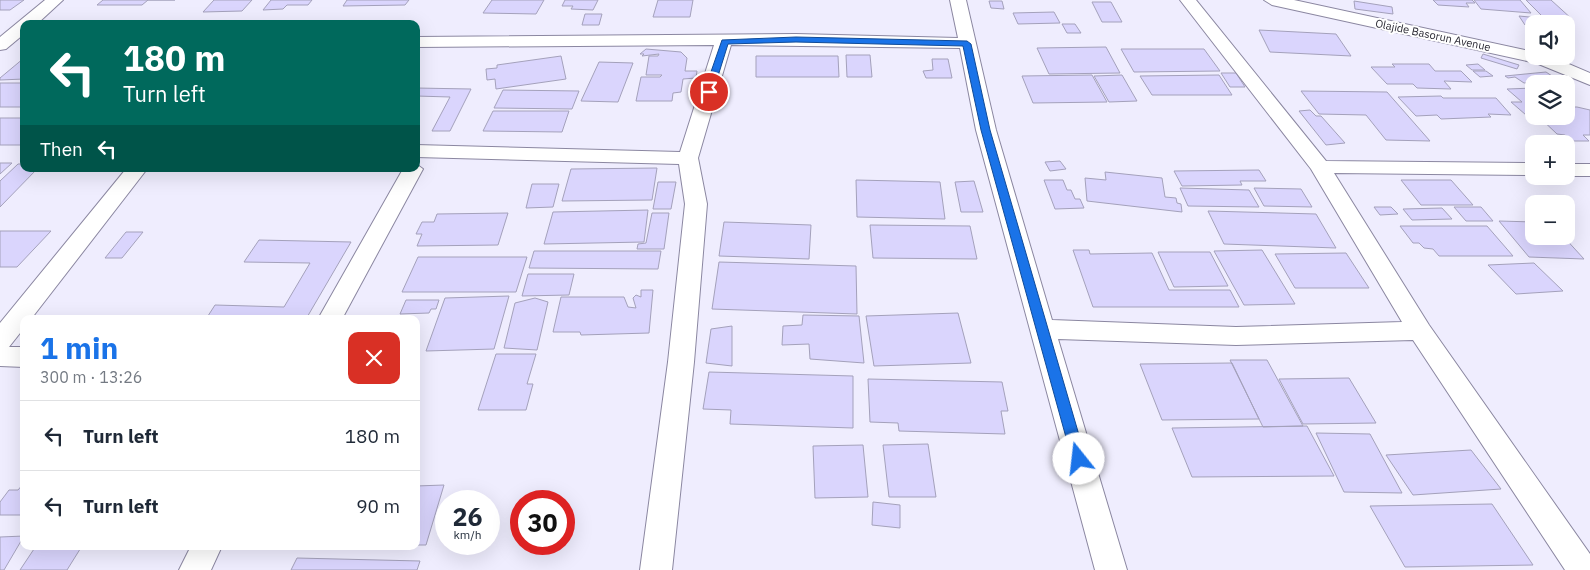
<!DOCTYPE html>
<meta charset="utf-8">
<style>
:root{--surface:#fff;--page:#f2f2f3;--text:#1f2937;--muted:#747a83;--line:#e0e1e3;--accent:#1a73e8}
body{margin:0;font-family:"IBM Plex Sans",sans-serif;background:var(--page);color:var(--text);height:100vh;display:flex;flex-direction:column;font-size:19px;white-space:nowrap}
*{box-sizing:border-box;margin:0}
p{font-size:16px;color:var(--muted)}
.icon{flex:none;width:28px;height:28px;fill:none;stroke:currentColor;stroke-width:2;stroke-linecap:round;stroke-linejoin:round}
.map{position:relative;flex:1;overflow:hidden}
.side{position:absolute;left:20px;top:315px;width:400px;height:235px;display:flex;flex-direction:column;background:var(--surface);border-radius:10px;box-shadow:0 5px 20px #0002}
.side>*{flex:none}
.hud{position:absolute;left:20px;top:20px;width:400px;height:152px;border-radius:10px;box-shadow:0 5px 20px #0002;background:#00695c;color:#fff;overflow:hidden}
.controls{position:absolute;left:1525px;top:15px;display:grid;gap:10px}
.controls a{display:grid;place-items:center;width:50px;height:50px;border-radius:10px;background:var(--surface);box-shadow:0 5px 20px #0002;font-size:25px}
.speed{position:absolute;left:435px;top:490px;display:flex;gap:10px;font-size:25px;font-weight:700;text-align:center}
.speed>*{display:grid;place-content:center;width:65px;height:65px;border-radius:50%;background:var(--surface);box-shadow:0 5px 20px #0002;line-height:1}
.speed small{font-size:12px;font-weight:400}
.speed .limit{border:8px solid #d22;background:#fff;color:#111}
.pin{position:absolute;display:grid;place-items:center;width:42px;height:42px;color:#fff;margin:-21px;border:2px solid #fff;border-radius:50%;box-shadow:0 1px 5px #0007}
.me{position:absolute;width:55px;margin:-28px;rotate:344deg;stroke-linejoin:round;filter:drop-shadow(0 0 4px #0008)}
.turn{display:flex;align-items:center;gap:18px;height:105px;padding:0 20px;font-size:22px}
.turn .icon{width:65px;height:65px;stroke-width:2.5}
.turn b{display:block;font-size:35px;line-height:42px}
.then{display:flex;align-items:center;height:48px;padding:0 20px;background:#0003;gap:10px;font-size:19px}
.round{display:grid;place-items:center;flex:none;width:52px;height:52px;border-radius:10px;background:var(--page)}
.summary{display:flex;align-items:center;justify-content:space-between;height:85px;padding:0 20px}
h1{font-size:30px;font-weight:800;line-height:38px;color:var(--accent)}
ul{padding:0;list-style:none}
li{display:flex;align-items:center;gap:15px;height:70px;padding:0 20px;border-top:1px solid var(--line)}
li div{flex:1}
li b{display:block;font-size:19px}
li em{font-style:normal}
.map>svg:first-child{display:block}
.building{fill:#dad5fd;stroke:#a4a1bb}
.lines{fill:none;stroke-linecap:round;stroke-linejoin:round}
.minor-casing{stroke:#8b87a1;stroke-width:2}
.minor{fill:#fff;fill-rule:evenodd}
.route{fill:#1a73e8;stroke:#114b97}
.labels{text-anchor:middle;stroke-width:4;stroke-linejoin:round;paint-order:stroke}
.far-street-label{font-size:11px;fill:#2a2933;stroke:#fff}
</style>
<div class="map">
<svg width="1590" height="570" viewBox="0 0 1590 570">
<rect width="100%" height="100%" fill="#efedfe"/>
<path class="building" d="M0 0H24L10 10H0Z
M103 0H175H148L142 5H97Z
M214 0H252L242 11 203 12Z
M271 0H312L308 5H287L283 9 263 10Z
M347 0H409L405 5 343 6Z
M492 0H544L536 14 483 13Z
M565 0H598L593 10 571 9 573 6H562Z
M658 0H693L690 17H653Z
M1433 0H1472L1475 3H1466L1469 7 1438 5Z
M1474 0H1520L1531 13 1481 9Z
M1526 0H1551L1573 20 1545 19Z
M989 1H1002L1004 9 991 8Z
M1354 1 1392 7 1393 14 1355 9Z
M1092 2H1111L1122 22H1102Z
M1054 12 1060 23 1018 24 1013 13Z
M585 14H602L599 25H582Z
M1519 16 1539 18 1544 24 1525 25Z
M1062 24H1075L1081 33H1067Z
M1259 30 1336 34 1351 56 1270 52Z
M1106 47 1120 73 1049 74 1037 48Z
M646 49 681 52 687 58 685 71H697L696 78 683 79 681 92 673 93 672 101H636L641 77H660L662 75H646L649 56H658L659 54 642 56 644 54H640Z
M1121 49H1204L1220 71 1134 72Z
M1483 54 1519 65 1517 69 1481 58Z
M846 55H870L872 77H847Z
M561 56 566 79 496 89 495 79 487 80 486 69 497 68V65Z
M756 56H838L839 77H756Z
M24 58V79L0 80V78Z
M932 59H948L952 78H926L923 71 933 70Z
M599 62 633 63 618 102 581 101Z
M1392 64H1429L1435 71H1461L1472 82 1444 81 1451 89 1417 88 1413 84H1387L1371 67H1395Z
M1478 64 1485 70H1472L1466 65Z
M1473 71H1486L1493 76 1480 77Z
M1546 72 1558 80 1524 83 1515 77 1508 78 1505 76Z
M1221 73H1236L1245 87H1230Z
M1092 75 1107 102 1033 103 1022 76Z
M1122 75 1137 101 1109 102 1094 76Z
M1219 75 1232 95H1152L1140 76Z
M0 83H24V107H0Z
M416 88 471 89 450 131H432L450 97 416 96Z
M1534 88V115H1526L1511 102H1522L1507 89Z
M503 90 579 91 572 109 494 108Z
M1301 91 1387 92 1430 141 1386 140 1366 115 1319 114Z
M1441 96 1443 98H1496L1511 115 1488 114 1491 117 1441 119 1437 115 1416 116 1398 97Z
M1566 107H1577L1590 110V135H1583L1589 141H1572L1565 135 1557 134 1538 116H1566Z
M1310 110 1316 116H1321L1345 143 1326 145 1299 111Z
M493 111H569L562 132 483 131Z
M0 118H24V145H0Z
M1060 161 1066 169 1050 171 1045 162Z
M0 163H12L0 174Z
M18 164H24V169H37L0 207V181Z
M657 168 652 200 562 201 571 169Z
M1259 170 1266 181H1240L1242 185 1182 186 1174 171Z
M1105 172 1162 178 1165 197 1176 198 1177 203 1181 204 1182 212 1087 201 1085 178 1106 180Z
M856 180 940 182 945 219 857 217Z
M1044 180H1063L1067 190H1071L1075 199H1080L1084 208 1055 209Z
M1401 180H1451L1473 205H1421Z
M974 181 983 212H961L955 182Z
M658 182H676L671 209H653Z
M532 184H559L553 207 526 208Z
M1180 188 1249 190 1259 207 1188 206Z
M1254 188 1301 189 1312 207 1264 206Z
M1374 207H1391L1398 214 1380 215Z
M1454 207H1481L1493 221H1466Z
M1442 208 1452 219 1412 220 1403 209Z
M648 210 644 242 544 244 553 212Z
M1208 211 1316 214 1336 248 1224 244Z
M508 213 498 245 417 246 422 234H416L422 222H434L437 214Z
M652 213H669L664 249H637L638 244 646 243Z
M1499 221 1534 222V236H1563L1584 259 1529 257Z
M724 222 811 225 809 259 719 256Z
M870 225 970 226 977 259 873 258Z
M1400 226H1487L1513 256H1439L1433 249 1424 248 1419 243H1413Z
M0 231H51L17 267H0Z
M126 232H143L122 258H105Z
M259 240 351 242 306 319H206L215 305 284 307 310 263 244 262Z
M1073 250H1089L1090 254 1152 253 1169 290H1230L1239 307H1093Z
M1262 250 1295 304 1244 305 1214 251Z
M534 251H661L658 269 529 268Z
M1158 252H1210L1228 286 1174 287Z
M1346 253 1369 288H1295L1275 254Z
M418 257H527L516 292H402Z
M719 262 856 266 857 314 712 309Z
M1534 263 1563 291 1516 294 1488 265Z
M528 274H574L569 295 522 296Z
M641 290H653L649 333 581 335 580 332H553L561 297H624L628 307 636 308 633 298 636 295 641 297Z
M509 296 494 349 426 351 445 298Z
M535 298 548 302 537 350 504 348 515 303Z
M406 300H439L436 309H431L429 313 400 314Z
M958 313 971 363 874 366 866 316Z
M803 315 859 316 864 363 810 359 809 344 782 345 783 326 802 325Z
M732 326V366L706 363 711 329Z
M496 354H536L527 384H533L526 410H478Z
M1230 360H1267L1303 426 1263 427Z
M1232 363 1259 419 1162 420 1140 364Z
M709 372 853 376V428L730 424 731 410 703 409Z
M1349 378 1376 423 1303 424 1279 379Z
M868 379 1002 382 1008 411H1001L1005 434 899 431 898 423 870 422Z
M1307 426 1334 476 1192 477 1172 428Z
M1316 433 1370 434 1402 493 1344 492Z
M928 444 936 497H889L883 445Z
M863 445 868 497 815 498 813 446Z
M1471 450 1501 489 1413 495 1386 455Z
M24 483V515H0V502L9 490H18Z
M444 485 426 545H416V486Z
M873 502 900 505V528L872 525Z
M1492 504 1533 565 1405 567 1370 506Z
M24 536 4 570H0V537Z
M36 546H82L67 570H20Z
M297 558 420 561 417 570H291Z"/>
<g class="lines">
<defs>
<path id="minor" d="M45 0H63L37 24H24V34L6 49 0 50V37Z
M950 0H966L996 130 1052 320 1236 327 1402 322 1311 169 1180 0H1196L1326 161 1534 163V175L1334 173 1429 325 1590 554V570H1565L1413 340 1236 345 1058 339 1127 570H1095L976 130 960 48 731 45 698 158 707 204 694 362 672 570H640L668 362 685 204 679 164 416 157V145L680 152 714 45 416 47V37L796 34 958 38Z
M1264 0H1294L1534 52V56H1550L1590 73V85L1536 63 1272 5Z
M416 164 423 169 342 319H318L403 169H416Z
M1566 164H1590V176H1566Z
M126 169H147L31 319H24V328L9 347H24V367L0 366V323Z
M191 546H222L211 570H179Z"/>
</defs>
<use href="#minor" class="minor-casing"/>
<use href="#minor" class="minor"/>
</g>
<path class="route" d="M796 37 967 41 971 44 990 130 1086 459 1084 463H1074L1072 459 981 130 963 46 796 42 728 44 713 92 709 94 704 92 722 40Z"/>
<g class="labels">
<g class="far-street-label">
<text transform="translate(1433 35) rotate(12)" y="4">Olajide Basorun Avenue</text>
</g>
</g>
</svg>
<div class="controls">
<a><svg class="icon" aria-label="sound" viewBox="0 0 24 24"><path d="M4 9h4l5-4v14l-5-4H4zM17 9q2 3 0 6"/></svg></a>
<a><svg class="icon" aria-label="layers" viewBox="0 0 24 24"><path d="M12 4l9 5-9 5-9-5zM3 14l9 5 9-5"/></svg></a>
<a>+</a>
<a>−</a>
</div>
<div class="speed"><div>26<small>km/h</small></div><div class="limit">30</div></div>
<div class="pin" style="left:709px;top:92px;background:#d93025"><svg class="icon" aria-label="arrive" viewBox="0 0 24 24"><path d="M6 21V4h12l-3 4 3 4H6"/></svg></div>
<svg class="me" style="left:1079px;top:459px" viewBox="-20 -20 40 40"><circle r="19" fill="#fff"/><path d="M0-13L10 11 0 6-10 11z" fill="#1a73e8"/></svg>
<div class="hud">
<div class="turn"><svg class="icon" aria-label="left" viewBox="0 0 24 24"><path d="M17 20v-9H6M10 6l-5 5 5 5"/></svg><div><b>180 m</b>Turn left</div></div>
<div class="then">Then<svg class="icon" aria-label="left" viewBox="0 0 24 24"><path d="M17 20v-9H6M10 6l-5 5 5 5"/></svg></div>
</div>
<section class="side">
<div class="summary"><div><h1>1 min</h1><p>300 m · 13:26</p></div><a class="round" style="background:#d93025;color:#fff"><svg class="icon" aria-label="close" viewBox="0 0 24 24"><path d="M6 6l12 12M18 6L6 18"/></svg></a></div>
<ul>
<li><svg class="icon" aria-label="left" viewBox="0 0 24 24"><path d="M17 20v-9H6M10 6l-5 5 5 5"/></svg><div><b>Turn left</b></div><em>180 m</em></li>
<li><svg class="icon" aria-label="left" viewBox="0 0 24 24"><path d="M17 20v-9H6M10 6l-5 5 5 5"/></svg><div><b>Turn left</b></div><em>90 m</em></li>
</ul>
</section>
</div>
